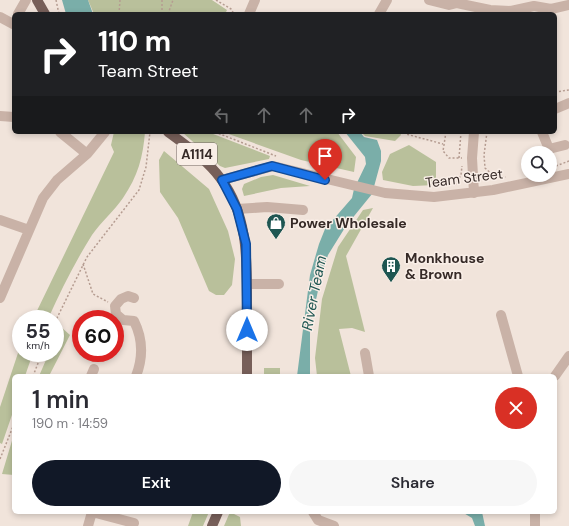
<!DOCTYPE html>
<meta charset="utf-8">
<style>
:root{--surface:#fff;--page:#f7f7f7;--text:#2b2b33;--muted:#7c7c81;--accent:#111827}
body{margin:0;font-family:"DM Sans",sans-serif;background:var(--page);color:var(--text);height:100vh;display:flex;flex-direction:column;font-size:15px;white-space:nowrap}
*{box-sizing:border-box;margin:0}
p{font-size:13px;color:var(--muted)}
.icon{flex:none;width:22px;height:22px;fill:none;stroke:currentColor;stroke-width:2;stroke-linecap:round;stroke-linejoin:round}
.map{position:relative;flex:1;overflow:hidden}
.panel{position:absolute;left:12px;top:374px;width:545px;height:140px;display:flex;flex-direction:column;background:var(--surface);border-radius:6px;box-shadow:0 2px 6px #0003}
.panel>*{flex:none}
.guide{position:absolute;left:12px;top:12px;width:545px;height:122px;border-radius:6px;box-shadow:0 2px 6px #0003;background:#202124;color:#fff;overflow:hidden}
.tools{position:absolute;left:521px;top:146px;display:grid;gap:8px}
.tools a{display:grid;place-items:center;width:36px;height:36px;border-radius:50%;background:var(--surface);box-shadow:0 2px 6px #0003;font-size:20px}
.speed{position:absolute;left:12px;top:310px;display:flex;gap:8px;font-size:20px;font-weight:700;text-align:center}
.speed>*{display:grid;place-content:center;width:52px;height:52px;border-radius:50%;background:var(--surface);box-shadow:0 2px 6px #0003;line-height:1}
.speed small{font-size:10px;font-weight:400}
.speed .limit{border:6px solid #d22;background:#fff;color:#111}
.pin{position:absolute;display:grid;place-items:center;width:34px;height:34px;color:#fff;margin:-41px -17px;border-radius:50% 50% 50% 0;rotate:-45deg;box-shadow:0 0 4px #0007}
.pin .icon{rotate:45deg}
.me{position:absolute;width:44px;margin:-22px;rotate:0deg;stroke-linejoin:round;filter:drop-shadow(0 0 3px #0008)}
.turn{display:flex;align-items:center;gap:14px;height:84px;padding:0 20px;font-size:18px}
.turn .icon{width:52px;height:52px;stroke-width:2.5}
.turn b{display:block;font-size:28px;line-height:34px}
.lanes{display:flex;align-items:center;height:38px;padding:0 20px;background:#0003;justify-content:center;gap:20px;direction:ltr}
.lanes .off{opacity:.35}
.round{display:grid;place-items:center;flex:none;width:42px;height:42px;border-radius:21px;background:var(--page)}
.headline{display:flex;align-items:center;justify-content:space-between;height:68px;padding:0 20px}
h1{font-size:24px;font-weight:600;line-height:30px}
.primary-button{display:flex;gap:8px;margin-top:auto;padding:8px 20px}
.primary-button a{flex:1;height:46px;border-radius:24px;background:var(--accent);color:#fff;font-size:16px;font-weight:600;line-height:46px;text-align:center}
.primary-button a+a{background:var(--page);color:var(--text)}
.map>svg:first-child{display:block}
.green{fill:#b9c09b}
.water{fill:#7aaea9}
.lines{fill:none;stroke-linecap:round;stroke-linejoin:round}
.path{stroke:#b59c91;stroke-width:1.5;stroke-dasharray:2 2;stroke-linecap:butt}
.minor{stroke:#c9b2a7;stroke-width:10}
.major{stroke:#775f59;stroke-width:10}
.route-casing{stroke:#114b97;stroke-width:10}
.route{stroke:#1a73e8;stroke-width:7}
.labels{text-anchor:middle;stroke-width:3;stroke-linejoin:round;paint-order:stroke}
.shield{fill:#f9eee7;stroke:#706561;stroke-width:1}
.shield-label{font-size:13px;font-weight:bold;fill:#362a27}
.street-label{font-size:14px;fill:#362a27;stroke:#f9eee7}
.poi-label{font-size:14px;font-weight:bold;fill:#362a27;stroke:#f9eee7;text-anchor:start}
.water-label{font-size:15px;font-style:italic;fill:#1e5652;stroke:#f9eee7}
</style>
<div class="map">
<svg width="569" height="526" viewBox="0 0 569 526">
<rect width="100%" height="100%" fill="#f1e4db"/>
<path class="green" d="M88 0H212L227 10 225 14H94Z
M114 132H145C143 157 138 176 123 198 114 211 101 222 92 235 75 262 61 290 48 319H33L114 152 111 145Z
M182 132H208L270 156 269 159 225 168 220 166Z
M223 132H337L356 157 354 172 301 160Z
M361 132H400L401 135 395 141 365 136Z
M409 145 436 162V185L413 186 383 180 382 172 390 154Z
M164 151 209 189 228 231 235 259 232 285 224 295H216L209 291 178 218 160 192 159 160Z
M273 175 310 186 281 188 244 196 242 189 244 184 261 177Z
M373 208 346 256 365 332 352 328 339 329 351 376H317L315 358 322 299 338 247 363 210Z
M61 327 70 335 49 376H39L49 353H55V340Z
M21 344V353H33L25 376H14V409L2 444 0 443V407Z
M264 368H280V376H264Z
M14 434V475L2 474Z
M193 512H209L203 526H188Z
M230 512 240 517 241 526H224Z"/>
<path class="water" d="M62 0H88L93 14H66Z
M345 132H360L364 137 377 140 381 151V161L372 194 346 226 328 255 321 277 310 327V376H297L310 275 319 244 325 229 352 198 354 189 366 164 365 157Z
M462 512H482L485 526H475L472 518Z"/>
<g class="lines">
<path class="path" d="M56 0 59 14
M216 0 231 9 234 14
M119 14 120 0
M162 14V0
M168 14 173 0
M555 92 569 90
M215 132 276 156
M404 132 406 134 443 144
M446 132 443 151 449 158H459
M461 132 459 158H462
M487 132 484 155 485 168 494 176 506 177
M556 166 569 161
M455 185 461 175 462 166
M83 264 93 294 108 302
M55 322 87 257 139 190 146 167 150 132
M33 376 42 353
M0 459 14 424"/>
<path class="minor" d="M429 0 449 5 457 3 490 10 511 11 534 6 551 9 569 5
M18 14 26 0
M249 14 255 0
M379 14 387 0
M0 17 13 24 14 22
M555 109 569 103
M0 116 14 117
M60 132 87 154
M542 132 549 149 565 145
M222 180 273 166 385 193 434 197 493 190 569 174
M474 193 472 158 474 132
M237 209 267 207 303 210
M0 220 29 230
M247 284H279
M0 298 43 198 57 180 87 154 105 132
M134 298 128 296 121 299 115 306 116 314 123 320 134 321C143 339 143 358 136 376
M501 315 518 376
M365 353 369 376
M91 376 94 369
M555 376 569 356
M92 512 134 523
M313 512 318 520 334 526
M88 526 92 512
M535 526V512"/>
<path class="major" d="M37 0 45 14
M168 132C187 146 207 160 221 179 248 215 247 259 247 302 247 327 247 351 247 376
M212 526 218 512"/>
</g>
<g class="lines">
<defs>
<path id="route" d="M247 330 246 244 237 209 222 180 272 166 325 180"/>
</defs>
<use href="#route" class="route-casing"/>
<use href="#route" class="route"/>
</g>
<defs>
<symbol id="shop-pin" viewBox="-11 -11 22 30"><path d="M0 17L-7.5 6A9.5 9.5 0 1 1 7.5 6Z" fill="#1e5652" stroke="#f9eee7"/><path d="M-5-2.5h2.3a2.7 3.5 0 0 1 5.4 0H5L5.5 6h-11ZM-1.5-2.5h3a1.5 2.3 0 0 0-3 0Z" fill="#fff"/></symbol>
<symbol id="building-pin" viewBox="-11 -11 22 30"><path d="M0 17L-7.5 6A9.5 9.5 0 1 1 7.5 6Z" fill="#1e5652" stroke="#f9eee7"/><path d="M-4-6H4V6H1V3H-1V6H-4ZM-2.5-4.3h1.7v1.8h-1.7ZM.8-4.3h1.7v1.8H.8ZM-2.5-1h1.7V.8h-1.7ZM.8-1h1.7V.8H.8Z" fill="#fff"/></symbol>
</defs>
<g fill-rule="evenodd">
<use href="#shop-pin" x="265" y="212" width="22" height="30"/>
<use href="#building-pin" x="380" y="255" width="22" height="30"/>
</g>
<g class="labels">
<rect class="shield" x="177" y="143" width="40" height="22" rx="3"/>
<g class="shield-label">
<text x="197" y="159">A1114</text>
</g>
<g class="street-label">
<text transform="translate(464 178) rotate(-7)" y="5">Team Street</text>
</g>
<g class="poi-label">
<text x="290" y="228">Power Wholesale</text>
<text x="405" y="263">Monkhouse<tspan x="405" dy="16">&amp; Brown</tspan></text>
</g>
<g class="water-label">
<text transform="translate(314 293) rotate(-79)" y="5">River Team</text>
</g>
</g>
</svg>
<div class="tools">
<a><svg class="icon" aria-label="search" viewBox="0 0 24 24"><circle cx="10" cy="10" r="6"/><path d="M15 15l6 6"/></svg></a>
</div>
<div class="speed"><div>55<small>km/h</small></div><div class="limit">60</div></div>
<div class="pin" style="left:325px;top:180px;background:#d93025"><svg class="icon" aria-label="arrive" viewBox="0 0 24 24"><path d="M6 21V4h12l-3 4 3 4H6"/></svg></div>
<svg class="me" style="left:247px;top:330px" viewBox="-20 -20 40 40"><circle r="19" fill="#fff"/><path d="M0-13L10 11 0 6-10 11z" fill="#1a73e8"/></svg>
<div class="guide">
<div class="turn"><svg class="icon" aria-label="right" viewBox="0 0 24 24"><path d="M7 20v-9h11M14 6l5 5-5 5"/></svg><div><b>110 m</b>Team Street</div></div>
<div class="lanes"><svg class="icon off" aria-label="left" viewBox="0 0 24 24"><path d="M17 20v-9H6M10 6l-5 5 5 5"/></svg><svg class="icon off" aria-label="ahead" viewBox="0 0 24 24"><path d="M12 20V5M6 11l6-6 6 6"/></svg><svg class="icon off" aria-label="ahead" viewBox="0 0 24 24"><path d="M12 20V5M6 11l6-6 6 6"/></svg><svg class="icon" aria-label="right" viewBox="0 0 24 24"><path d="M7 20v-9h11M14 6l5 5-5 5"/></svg></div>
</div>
<section class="panel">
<div class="headline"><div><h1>1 min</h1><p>190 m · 14:59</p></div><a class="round" style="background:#d93025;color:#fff"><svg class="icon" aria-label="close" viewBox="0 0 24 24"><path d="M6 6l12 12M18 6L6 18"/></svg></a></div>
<div class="primary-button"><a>Exit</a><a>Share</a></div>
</section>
</div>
